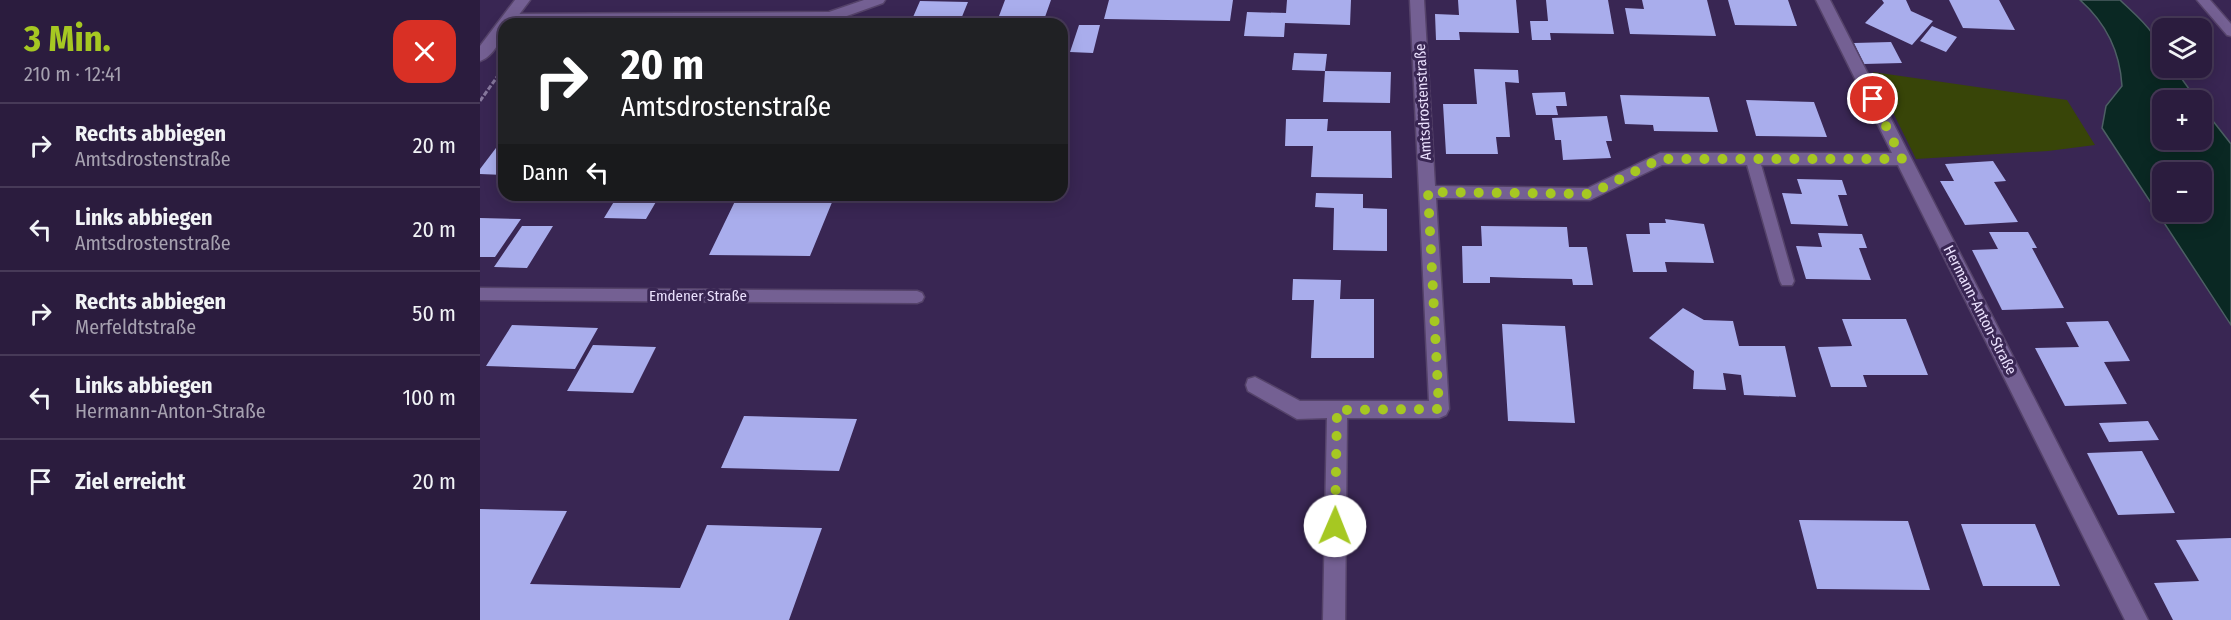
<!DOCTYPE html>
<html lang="de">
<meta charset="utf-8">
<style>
:root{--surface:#2b1c3e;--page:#372949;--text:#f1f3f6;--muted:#a6a1b0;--line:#473a58;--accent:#a6c822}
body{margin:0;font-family:"Fira Sans Condensed",sans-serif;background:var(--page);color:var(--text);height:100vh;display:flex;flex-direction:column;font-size:22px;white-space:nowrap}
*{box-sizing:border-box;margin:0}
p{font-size:20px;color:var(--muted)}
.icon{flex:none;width:33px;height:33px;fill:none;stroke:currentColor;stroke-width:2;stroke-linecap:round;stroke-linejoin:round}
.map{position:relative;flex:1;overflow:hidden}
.details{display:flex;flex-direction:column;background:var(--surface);width:480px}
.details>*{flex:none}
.top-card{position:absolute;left:18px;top:18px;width:570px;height:183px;border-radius:18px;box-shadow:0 3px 15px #0003,0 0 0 2px var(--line);background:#202124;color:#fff;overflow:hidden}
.controls{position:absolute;left:1672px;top:18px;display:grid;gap:12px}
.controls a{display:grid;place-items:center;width:60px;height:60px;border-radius:12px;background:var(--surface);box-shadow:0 3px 15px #0003,0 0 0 2px var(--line);font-size:30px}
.pin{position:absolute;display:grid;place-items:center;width:51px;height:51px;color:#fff;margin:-26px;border:3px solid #fff;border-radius:50%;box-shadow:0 2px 6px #0007}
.me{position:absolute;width:66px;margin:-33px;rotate:1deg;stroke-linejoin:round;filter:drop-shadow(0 0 4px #0008)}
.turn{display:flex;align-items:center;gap:21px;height:126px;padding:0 24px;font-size:27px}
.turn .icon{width:78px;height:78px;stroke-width:2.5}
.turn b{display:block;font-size:42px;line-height:51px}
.then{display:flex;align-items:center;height:57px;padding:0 24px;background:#0003;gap:12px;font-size:22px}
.round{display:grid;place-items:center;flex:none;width:63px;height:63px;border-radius:18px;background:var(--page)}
.summary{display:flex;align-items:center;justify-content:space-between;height:102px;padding:0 24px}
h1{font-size:36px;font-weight:700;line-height:45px;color:var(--accent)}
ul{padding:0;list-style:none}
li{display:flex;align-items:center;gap:18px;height:84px;padding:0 24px;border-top:2px solid var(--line)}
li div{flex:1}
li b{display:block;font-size:22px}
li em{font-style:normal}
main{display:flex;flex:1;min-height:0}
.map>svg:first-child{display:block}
.green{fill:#384508}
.water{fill:#0a2823;stroke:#4d5f64;stroke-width:1.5;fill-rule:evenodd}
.building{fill:#a9adec}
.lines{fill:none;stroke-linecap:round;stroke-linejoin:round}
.service-casing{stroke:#55436a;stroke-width:3}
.minor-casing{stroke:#55436a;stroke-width:3}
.tertiary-casing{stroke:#55436a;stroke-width:3}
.path{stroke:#87789e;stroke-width:3;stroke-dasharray:5 2;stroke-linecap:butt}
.service{fill:#746093;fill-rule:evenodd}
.minor{fill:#746093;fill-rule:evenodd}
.tertiary{fill:#746093;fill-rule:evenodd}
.route{stroke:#a6c822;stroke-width:10;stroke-dasharray:0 18}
.labels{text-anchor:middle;stroke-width:6;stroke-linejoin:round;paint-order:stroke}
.street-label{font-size:15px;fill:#eae0fd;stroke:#392653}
</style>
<main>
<section class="details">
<div class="summary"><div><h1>3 Min.</h1><p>210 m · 12:41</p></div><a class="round" style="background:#d93025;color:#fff"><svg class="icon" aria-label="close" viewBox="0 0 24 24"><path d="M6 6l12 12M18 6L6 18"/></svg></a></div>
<ul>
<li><svg class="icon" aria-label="right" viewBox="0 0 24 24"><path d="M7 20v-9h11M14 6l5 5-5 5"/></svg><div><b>Rechts abbiegen</b><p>Amtsdrostenstraße</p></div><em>20 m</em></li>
<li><svg class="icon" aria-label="left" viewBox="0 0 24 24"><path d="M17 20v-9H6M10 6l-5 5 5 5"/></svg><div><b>Links abbiegen</b><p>Amtsdrostenstraße</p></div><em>20 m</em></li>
<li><svg class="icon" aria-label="right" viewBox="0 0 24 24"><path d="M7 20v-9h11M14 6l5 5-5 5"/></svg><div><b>Rechts abbiegen</b><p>Merfeldtstraße</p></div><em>50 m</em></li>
<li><svg class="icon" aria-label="left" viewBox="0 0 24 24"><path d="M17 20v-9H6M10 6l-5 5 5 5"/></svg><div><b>Links abbiegen</b><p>Hermann-Anton-Straße</p></div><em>100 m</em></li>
<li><svg class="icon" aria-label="arrive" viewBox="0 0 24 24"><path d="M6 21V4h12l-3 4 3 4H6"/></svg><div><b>Ziel erreicht</b></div><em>20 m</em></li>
</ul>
</section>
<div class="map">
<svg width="1751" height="620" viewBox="0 0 1751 620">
<rect width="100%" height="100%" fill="#392653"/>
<path class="green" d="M1393 72 1587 100 1615 145 1568 151 1436 159Z"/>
<path class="water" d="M1600 0H1640C1662 21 1683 36 1683 68H1694L1717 100H1683V140H1722V107L1751 144V325L1622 128 1626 106 1642 86C1640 51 1626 23 1600 0ZM1683 172H1722V212H1683Z"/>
<path class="building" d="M525 0H571L565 17 519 16Z
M629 0H753L750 21 624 19Z
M807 0H871L870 25 805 23 804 37 764 36 767 12 806 13Z
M978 0H1036L1039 33 979 32 980 40H956L955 14 979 15Z
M1066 0H1128L1134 34 1070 33 1071 40H1052L1050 21H1068Z
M1162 0H1227L1236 36 1150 34 1145 8 1164 9Z
M1248 0H1308L1317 26 1255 25Z
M1402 0H1426L1431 11 1453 21 1432 45 1385 23 1404 3Z
M1469 0H1519L1535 30 1483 28Z
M440 1 488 2 479 24H430Z
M599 25H620L613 53 590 52Z
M1452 26 1477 37 1466 52 1440 41Z
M1411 42 1422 63 1384 64 1374 43Z
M814 53 847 54 845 71 812 70Z
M994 69 1038 70 1039 83 1025 82 1030 137H1016L1018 154H966L963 104H997Z
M845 71 911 72 910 103 843 102Z
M1085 92 1087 106H1076L1078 115H1056L1052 93Z
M1140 95 1229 97 1238 132 1174 131 1173 125 1145 124Z
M1266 100 1334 102 1347 137 1276 136Z
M1127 116 1132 141H1126L1131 158 1083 160 1081 140H1075L1072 118Z
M806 119H848L847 131H911L912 178 831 177 833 146H805Z
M19 144H24V175L0 174V169Z
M1513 161 1526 181 1514 182 1538 222 1485 225 1460 181H1474L1465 164Z
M1317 179 1362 180 1367 195H1358L1368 226 1311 224 1302 193 1322 194Z
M836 193 883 194V208L907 209V251L853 250 854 208 835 207Z
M138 195H180L166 219 124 218Z
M258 195H355L330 256 229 255Z
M0 218 41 219 15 257H0Z
M1185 219 1224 224 1234 263 1185 262 1187 272H1153L1146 234H1170L1169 223H1186Z
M42 226H73L47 268 14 267Z
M1001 226 1087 227 1089 247H1107L1113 285H1093L1092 279 1043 278 1010 277V283H983L982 246H1002Z
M1509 232H1548L1557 248H1552L1584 308 1522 310 1492 250 1518 249Z
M1338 233 1382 234 1387 248H1379L1391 280 1326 279 1316 246 1342 247Z
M813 279 861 280 860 299H894V358H831L834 300H812Z
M1203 308 1224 320 1253 321 1259 346H1305L1316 397 1264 395 1261 375 1243 373 1246 390 1213 389 1214 371 1169 338Z
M1362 319H1426L1448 375H1383L1387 387H1351L1338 347 1372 346Z
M1628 321 1650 361 1624 362 1647 404 1585 406 1555 348 1599 347 1586 322Z
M1022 324 1085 326 1095 423 1028 421Z
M32 325 118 328 95 369 6 366Z
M113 345 176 347 153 393 87 391Z
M264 416 377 419 359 471 241 468Z
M1668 421 1679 440 1629 442 1619 423Z
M1662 451 1695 513 1638 515 1607 453Z
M0 509 87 511 50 584 200 588 227 525 342 528 309 620H0Z
M1319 520 1428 521 1450 590 1337 589Z
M1481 524H1555L1580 586H1503Z
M1751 538V620H1693L1674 583 1719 581 1696 540Z"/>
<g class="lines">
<defs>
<path id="service" d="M1717 0H1730L1751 24V36L1747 35Z
M1273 156 1280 161 1314 281 1312 285H1302L1300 281 1266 161Z
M0 288 437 291 442 293 444 297 442 301 437 303 0 300Z"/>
<path id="minor" d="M384 0H405L403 3 350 22 28 24 21 19 28 14 349 12Z
M930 0H944L955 186 1108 188 1180 153H1412L1336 0H1350L1668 620H1645L1418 165H1182L1110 200 956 198 969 409 966 415 959 418H867L865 620H843L847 418 817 419 768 391 766 385 768 379 775 377 820 401H949Z"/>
<path id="tertiary" d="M35 0H50L32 24H24C24 37 13 57 0 61V46Z"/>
</defs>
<use href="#service" class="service-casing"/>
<use href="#minor" class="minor-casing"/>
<use href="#tertiary" class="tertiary-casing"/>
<path class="path" d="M0 101 22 70"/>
<use href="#service" class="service"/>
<use href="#minor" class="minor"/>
<use href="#tertiary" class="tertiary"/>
</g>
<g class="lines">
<path class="route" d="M855 526 857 410 959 409 948 192 1110 194 1180 159H1422L1393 99"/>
</g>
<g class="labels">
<g class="street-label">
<text transform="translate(943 102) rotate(-93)" y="5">Amtsdrostenstraße</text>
<text x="218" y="301">Emdener Straße</text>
<text transform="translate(1500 310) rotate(63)" y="5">Hermann-Anton-Straße</text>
</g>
</g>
</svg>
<div class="controls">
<a><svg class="icon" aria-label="layers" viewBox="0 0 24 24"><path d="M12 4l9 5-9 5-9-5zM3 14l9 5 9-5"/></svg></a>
<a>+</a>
<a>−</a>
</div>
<div class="pin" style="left:1393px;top:99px;background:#d93025"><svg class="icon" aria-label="arrive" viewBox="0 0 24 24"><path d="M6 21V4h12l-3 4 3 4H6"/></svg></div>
<svg class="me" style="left:855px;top:526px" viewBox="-20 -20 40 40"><circle r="19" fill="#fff"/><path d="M0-13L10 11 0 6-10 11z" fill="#a6c822"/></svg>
<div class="top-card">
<div class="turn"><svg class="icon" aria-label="right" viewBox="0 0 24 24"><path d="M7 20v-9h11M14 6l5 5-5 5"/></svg><div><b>20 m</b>Amtsdrostenstraße</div></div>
<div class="then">Dann<svg class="icon" aria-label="left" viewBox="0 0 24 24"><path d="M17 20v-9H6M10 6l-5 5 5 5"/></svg></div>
</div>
</div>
</main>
